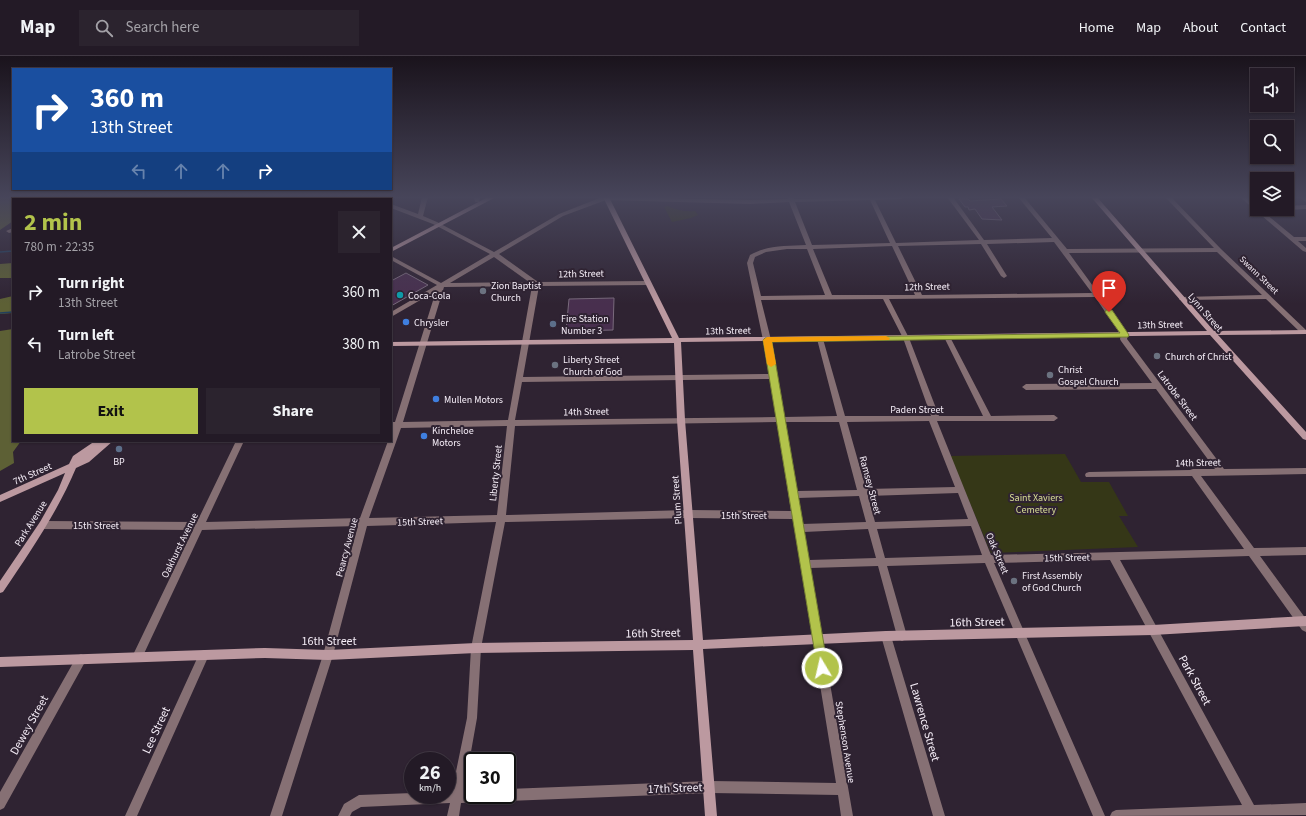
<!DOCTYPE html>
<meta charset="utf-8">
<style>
:root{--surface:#231a26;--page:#2b232e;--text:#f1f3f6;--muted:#a3a1a7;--line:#403843;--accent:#b2c34b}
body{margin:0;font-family:"Source Sans 3",sans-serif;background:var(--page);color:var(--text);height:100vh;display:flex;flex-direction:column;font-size:15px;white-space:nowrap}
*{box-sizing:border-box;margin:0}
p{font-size:13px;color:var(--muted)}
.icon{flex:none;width:22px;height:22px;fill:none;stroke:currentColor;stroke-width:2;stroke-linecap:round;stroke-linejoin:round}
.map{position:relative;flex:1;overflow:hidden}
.panel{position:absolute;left:12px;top:142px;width:380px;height:244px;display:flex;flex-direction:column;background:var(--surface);border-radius:0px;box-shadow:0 1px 3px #0004,0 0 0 1px var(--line)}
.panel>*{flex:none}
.banner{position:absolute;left:12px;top:12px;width:380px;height:122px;border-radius:0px;box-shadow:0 1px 3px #0004,0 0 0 1px var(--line);background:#1a4fa0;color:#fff;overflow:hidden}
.controls{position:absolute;left:1250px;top:12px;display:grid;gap:8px}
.controls a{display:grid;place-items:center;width:44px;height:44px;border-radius:0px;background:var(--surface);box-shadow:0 1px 3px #0004,0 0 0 1px var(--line);font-size:20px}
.speed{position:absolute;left:404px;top:696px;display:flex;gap:8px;font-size:20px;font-weight:700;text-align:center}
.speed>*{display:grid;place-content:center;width:52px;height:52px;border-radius:50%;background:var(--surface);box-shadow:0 1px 3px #0004,0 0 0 1px var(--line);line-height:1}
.speed small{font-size:10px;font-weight:400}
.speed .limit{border:2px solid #111;border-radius:6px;background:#fff;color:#111}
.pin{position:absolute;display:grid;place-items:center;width:34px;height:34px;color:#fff;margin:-41px -17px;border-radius:50% 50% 50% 0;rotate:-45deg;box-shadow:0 0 4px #0007}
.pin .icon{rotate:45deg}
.me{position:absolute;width:44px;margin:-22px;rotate:351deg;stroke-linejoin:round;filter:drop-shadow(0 0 3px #0008)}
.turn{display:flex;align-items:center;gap:14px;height:84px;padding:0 12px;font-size:18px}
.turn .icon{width:52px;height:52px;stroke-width:2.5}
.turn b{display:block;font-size:28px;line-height:34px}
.lanes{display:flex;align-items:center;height:38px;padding:0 12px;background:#0003;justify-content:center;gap:20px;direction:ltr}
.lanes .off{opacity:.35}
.round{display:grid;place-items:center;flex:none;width:42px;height:42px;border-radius:0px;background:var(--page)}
.overview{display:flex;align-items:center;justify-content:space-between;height:68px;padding:0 12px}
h1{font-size:24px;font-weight:700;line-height:30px;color:var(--accent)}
.action{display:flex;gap:8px;margin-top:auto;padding:8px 12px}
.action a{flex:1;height:46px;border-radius:0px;background:var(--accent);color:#111;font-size:16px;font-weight:700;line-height:46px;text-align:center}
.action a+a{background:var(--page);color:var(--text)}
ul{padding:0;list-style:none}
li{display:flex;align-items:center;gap:12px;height:52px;padding:0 12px}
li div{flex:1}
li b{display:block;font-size:15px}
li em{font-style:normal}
header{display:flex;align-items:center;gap:24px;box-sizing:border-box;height:56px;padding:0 20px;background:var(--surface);border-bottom:1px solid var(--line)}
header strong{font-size:19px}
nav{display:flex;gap:22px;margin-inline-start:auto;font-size:14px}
.search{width:280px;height:36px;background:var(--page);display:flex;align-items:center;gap:10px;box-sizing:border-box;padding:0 14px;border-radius:0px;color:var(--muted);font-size:15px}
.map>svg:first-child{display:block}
.green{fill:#353717}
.forest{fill:#5d6035}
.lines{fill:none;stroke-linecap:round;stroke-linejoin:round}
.stream{stroke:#213f5d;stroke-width:1.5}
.building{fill:#482f4e;stroke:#796a7c}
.street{fill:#867074;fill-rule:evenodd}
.secondary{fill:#bc99a0;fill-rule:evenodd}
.route{fill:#b2c34b;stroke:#747f31}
.slow{fill:#f59e0b}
.worship-dot{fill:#6b7280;stroke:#2f2332;stroke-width:1.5}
.culture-dot{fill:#0f9aa8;stroke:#2f2332;stroke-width:1.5}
.shop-dot{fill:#3f7fe0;stroke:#2f2332;stroke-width:1.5}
.service-dot{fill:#5c6f8a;stroke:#2f2332;stroke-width:1.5}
.labels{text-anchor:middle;stroke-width:4;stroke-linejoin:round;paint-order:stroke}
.far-street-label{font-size:9px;fill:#f5edf7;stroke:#2f2332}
.street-label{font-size:10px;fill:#f5edf7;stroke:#2f2332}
.poi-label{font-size:10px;fill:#f5edf7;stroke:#2f2332;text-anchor:start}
.park-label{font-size:10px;fill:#d9de96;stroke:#2f2332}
.near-street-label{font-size:12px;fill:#f5edf7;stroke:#2f2332}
</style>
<header>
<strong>Map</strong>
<div class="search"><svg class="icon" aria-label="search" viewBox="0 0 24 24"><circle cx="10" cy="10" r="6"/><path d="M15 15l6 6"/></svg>Search here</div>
<nav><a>Home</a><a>Map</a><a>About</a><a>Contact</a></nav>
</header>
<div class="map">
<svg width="1306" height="760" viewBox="0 0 1306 760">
<rect width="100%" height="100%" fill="#2f2332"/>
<path class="green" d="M668 150C676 154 685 156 695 155L698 159 691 162 672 166 664 151Z
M1065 398 1081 426H1109L1128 460H1119L1138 491 991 497 950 400Z"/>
<path class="forest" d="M0 141H121L112 143H13V165L0 174Z
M13 207V222H0V208Z
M13 240V257L0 258V243Z
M13 273V385H21L13 396 14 407 0 415V275Z"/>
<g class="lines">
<path class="stream" d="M0 196 13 195
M0 257 13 256"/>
</g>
<path class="building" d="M959 143H968L970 145 1001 143 1007 150 992 151 1002 164 982 163 975 153 969 154 968 151H965Z
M406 217 428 229 391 250V225Z
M614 242 613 274 566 275 569 243Z"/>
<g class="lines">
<path class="street" d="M146 141H152V143H146Z
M169 141H180L176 143H166Z
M246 141H252L250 143H244Z
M335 141H341V143H335Z
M366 141H374L376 143H369Z
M379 141H385L384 143H378Z
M422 141H428L423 160 437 166 494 196 559 158 602 141 750 144 788 143 787 141H793L794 143 904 141 901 143 875 144 896 187 979 184 947 141H953L984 184 1052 182 1018 141H1024L1067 193 1214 192 1165 141H1171L1221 193 1306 274V278H1302L1266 243 1180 244 1179 243 1182 241 1262 239 1217 196 1069 197 1127 277 1128 279 1127 283 1224 413 1306 412V418L1201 420 1254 492 1306 491V499L1260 500 1306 563V576L1302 574 1249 500 1120 504 1254 749 1306 747V759L1110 760 1112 756 1116 754 1242 749 1110 504 994 507 1105 760H1093L985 507 887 510 907 580 906 583 902 585 898 583 897 580 878 510 810 512 853 760H841L838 739 710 737 461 747 459 760H447L450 747 361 751 352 756 350 760H338L344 748 359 739 413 737V739H447V735H452L467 662 471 592 496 466 367 470 333 599 282 760H270L323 599 358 470 202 474 141 604 137 606 133 604 132 601 193 474 43 473 40 472 39 469 40 466 43 465 197 466 236 385H244L206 466 360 462 388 385H391V377L393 372H391V366H395L436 235 391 261V256L437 229 391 204V200L441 227 490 198 433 168 391 152V148L418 158ZM606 144 750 148 789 146 806 189C787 190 767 189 750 199L747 207 763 284 769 318 523 321 539 230 648 229 651 227 648 225 538 226 499 198 563 160ZM870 144 890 187 812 189 795 146ZM1054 186 1092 237 922 239 898 190 981 188 1001 220 1004 222 1007 220 987 188ZM892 190 915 239H832L813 193ZM787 193H807L825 239 761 240 753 207 755 201 766 196ZM494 201 529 226 450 227ZM532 230 508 364 403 366 444 231ZM1095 241 1121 279 1120 283 1121 285 1152 327 1026 328 1022 331 1026 334 1156 333 1215 413H1193L1190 414 1089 416 1086 417 1085 419 1086 421 1192 420 1244 493 991 499 937 365H1054L1058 362 1054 359 991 360 950 281 947 279 944 281 983 360H939L909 282 889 243ZM883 243 903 282 931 360H845L823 283 820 281 817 283 837 360 784 361 771 284 761 244ZM770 323 776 361 515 364 522 326ZM929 365 955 431 866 433 847 366ZM777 366 791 455 688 454 506 459 515 370ZM785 366H839L857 434 797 435ZM507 370 497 459 369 462 401 372ZM958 437 968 463 875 466 868 440ZM859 440 866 466 802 468 798 442ZM688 462 793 463 836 727 710 725 507 733V739H473V734L464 735 477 662 481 592 505 466ZM971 470 982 499 885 502 877 473ZM868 473 876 502 809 504 804 476Z
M474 141H480L479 146H475Z
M1240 141H1247L1257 150V153H1260L1294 181H1306V185H1298L1306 192V196L1303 195Z
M1299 141H1306V146Z
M1306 149V153L1287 154 1285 153H1287V150Z
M13 172V176L9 177 6 175Z
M886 575 890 577 891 580 945 760H933L881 580 882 577Z
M204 594 208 596 209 599 137 760H125L200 596Z
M81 598 85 600 86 603 85 606 4 752 0 754V736L77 600Z"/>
<path class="secondary" d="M488 141H496L391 196V192Z
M603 141H609L679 282 1207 275 1091 141H1097L1214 275 1306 274V278L1218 279 1306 376V384L1303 383 1210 279 681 286 685 364 703 584 886 575 1153 569 1306 560V570L1153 579 886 585 703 593 717 760H705L693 594 476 597 328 604 265 602 0 611V601L265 592 328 594 476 587 693 584 677 364 674 287 391 290V286L672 282Z
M95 385H113L89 406 76 412C57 457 30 496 3 536L0 537V525L40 466 58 434 65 417 0 446V439L69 408 73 400Z"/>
</g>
<linearGradient id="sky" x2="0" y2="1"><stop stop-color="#1a131c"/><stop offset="0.57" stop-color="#47455a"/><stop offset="1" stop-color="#47455a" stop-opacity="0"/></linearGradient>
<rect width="1306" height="248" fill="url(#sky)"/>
<path class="route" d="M1106 254H1112L1129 279 1128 281 772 286 828 612 827 616 822 618 818 616 763 284 765 282 1120 277 1105 256Z"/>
<path class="slow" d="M886 280 890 282 889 284 772 286 776 308 771 311 767 308 763 284 767 281Z"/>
<g class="worship-dot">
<circle cx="483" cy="235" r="4"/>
<circle cx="1157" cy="300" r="4"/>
<circle cx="555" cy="309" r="4"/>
<circle cx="1050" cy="319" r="4"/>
<circle cx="1014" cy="525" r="4"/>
</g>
<circle class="culture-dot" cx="400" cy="239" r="4"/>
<g class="shop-dot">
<circle cx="406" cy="266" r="4"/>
<circle cx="436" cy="343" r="4"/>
<circle cx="424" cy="380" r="4"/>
</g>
<g class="service-dot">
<circle cx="553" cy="268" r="4"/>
<circle cx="119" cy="393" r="4"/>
</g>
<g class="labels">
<g class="far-street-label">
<text transform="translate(1259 219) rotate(44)" y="3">Swann Street</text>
</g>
<g class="street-label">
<text transform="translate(581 217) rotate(-1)" y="4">12th Street</text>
<text transform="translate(927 230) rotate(-1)" y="4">12th Street</text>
<text transform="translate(1206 256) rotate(49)" y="4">Lynn Street</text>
<text transform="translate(1160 268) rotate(-1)" y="4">13th Street</text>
<text transform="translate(728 274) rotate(-1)" y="4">13th Street</text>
<text transform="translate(1178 339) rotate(53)" y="4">Latrobe Street</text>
<text x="917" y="357">Paden Street</text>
<text transform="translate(586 355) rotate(-1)" y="4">14th Street</text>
<text transform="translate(1198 406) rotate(-1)" y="4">14th Street</text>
<text transform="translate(32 417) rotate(-24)" y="4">7th Street</text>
<text transform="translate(495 417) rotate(-84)" y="4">Liberty Street</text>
<text transform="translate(871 429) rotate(75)" y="4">Ramsey Street</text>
<text transform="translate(676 444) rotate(-94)" y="4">Plum Street</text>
<text x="744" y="463">15th Street</text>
<text transform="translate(420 465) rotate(-2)" y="4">15th Street</text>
<text transform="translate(30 467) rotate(-58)" y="4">Park Avenue</text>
<text x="96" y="473">15th Street</text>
<text transform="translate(179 489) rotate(-64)" y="4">Oakhurst Avenue</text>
<text transform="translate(346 491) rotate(-75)" y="4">Pearcy Avenue</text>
<text transform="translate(998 497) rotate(67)" y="4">Oak Street</text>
<text transform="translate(1067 501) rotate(-1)" y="4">15th Street</text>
<text transform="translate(846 686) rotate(81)" y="4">Stephenson Avenue</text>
</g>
<g class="poi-label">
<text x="491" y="233">Zion Baptist<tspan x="491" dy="12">Church</tspan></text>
<text x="408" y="243">Coca-Cola</text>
<text x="561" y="266">Fire Station<tspan x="561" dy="12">Number 3</tspan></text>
<text x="414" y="270">Chrysler</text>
<text x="1165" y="304">Church of Christ</text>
<text x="563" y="307">Liberty Street<tspan x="563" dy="12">Church of God</tspan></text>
<text x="1058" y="317">Christ<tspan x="1058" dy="12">Gospel Church</tspan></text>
<text x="444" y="347">Mullen Motors</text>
<text x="432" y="378">Kincheloe<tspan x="432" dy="12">Motors</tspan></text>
<text x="119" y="409" text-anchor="middle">BP</text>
<text x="1022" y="523">First Assembly<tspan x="1022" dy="12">of God Church</tspan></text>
</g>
<g class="park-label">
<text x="1036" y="445">Saint Xaviers<tspan x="1036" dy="12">Cemetery</tspan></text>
</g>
<g class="near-street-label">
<text transform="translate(977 566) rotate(-1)" y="4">16th Street</text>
<text transform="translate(653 577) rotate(-1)" y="4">16th Street</text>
<text x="329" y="589">16th Street</text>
<text transform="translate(1195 624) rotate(61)" y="4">Park Street</text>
<text transform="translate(925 666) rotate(74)" y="4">Lawrence Street</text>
<text transform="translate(29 669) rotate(-61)" y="4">Dewey Street</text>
<text transform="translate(156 674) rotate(-65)" y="4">Lee Street</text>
<text transform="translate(675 732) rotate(-2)" y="4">17th Street</text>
</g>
</g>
</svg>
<div class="controls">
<a><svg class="icon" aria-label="sound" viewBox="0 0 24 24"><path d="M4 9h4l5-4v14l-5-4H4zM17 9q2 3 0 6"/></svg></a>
<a><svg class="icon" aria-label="search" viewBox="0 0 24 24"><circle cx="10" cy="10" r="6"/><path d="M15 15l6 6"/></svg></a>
<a><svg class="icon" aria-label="layers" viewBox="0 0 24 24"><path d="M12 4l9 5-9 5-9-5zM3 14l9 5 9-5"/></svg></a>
</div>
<div class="speed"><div>26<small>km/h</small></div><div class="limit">30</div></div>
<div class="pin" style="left:1109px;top:256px;background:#d93025"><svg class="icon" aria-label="arrive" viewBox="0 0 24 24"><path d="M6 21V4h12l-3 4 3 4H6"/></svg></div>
<svg class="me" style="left:822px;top:612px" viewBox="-20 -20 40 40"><circle r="17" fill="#b2c34b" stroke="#fff" stroke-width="3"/><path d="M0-11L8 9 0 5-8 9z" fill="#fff"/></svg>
<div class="banner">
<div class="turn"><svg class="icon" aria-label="right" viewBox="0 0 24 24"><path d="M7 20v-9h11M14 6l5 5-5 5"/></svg><div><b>360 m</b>13th Street</div></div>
<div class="lanes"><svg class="icon off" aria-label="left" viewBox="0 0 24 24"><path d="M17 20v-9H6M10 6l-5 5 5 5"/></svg><svg class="icon off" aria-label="ahead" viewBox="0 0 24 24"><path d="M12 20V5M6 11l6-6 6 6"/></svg><svg class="icon off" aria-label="ahead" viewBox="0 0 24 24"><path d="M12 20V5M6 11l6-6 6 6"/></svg><svg class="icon" aria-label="right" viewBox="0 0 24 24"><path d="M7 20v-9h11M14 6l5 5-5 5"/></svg></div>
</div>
<section class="panel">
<div class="overview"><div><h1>2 min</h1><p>780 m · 22:35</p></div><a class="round"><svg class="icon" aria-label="close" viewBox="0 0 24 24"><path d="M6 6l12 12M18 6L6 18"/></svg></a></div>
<ul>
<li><svg class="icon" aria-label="right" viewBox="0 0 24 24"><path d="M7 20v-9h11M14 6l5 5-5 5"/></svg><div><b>Turn right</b><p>13th Street</p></div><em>360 m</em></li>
<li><svg class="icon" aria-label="left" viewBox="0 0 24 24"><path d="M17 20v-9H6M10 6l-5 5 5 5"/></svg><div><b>Turn left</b><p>Latrobe Street</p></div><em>380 m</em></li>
</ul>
<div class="action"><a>Exit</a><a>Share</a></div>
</section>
</div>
